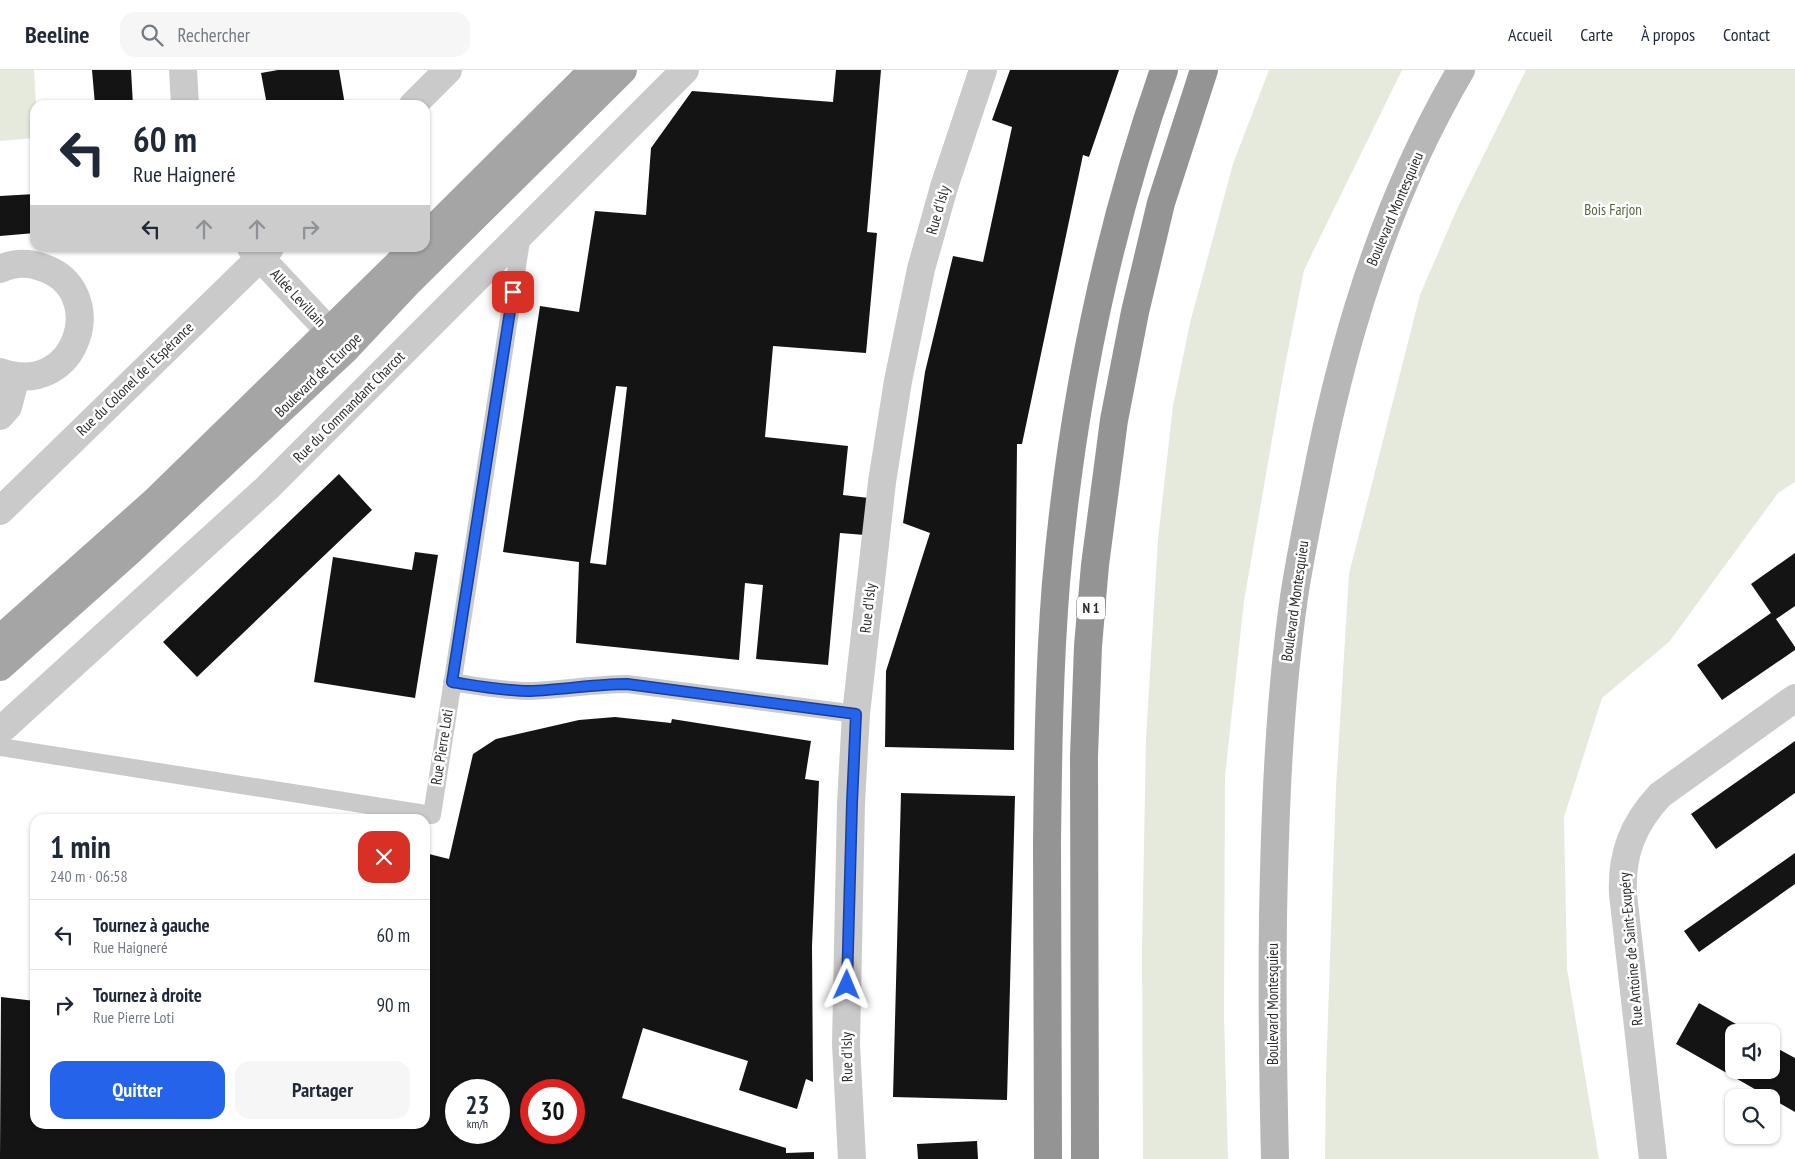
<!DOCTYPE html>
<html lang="fr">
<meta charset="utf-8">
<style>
:root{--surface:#fff;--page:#f6f6f7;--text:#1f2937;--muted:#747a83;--line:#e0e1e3;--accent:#2563eb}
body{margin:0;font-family:"PT Sans Narrow",sans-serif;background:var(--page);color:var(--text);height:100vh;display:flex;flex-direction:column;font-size:19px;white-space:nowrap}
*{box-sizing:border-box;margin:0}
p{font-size:16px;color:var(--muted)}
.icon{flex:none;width:28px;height:28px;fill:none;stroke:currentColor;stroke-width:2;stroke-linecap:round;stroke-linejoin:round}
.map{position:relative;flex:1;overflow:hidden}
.drawer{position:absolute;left:30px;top:744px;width:400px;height:315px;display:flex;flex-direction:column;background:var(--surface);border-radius:15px;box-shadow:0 1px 4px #0004}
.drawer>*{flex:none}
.banner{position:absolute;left:30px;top:30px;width:400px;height:152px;border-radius:15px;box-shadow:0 1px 4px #0004;background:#fff;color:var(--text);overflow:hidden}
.fabs{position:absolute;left:1725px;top:954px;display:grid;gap:10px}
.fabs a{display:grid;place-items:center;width:55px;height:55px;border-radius:10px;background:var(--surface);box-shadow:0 1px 4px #0004;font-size:25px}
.speed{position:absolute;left:445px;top:1009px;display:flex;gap:10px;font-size:25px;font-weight:700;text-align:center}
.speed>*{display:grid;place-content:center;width:65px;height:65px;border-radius:50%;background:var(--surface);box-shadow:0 1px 4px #0004;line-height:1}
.speed small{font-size:12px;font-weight:400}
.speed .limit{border:8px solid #d22;background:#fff;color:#111}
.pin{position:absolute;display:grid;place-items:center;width:42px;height:42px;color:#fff;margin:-21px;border-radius:10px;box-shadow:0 2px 8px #0006}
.me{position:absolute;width:55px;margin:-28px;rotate:1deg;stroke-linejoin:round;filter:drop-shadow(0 0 4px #0008)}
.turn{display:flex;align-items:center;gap:18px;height:105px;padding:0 20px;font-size:22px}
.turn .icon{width:65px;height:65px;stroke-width:2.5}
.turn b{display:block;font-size:35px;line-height:42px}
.lanes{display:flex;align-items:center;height:48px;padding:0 20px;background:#0003;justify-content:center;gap:25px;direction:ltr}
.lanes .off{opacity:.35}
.round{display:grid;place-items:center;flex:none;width:52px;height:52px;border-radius:15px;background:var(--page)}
.headline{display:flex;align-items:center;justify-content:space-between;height:85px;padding:0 20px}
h1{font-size:30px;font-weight:800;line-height:38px}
.primary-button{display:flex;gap:10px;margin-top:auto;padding:10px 20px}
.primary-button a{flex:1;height:58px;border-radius:15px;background:var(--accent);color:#fff;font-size:20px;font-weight:800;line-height:58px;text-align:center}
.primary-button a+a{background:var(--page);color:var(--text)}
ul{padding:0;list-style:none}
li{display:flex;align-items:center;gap:15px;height:70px;padding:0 20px;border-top:1px solid var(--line)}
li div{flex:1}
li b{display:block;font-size:19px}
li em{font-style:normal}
header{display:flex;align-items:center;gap:30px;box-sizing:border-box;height:70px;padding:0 25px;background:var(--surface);border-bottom:1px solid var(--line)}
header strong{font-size:24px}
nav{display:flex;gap:28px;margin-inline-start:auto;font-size:18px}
.search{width:350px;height:45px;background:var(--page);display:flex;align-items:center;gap:12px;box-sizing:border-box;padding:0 18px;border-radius:15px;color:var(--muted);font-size:19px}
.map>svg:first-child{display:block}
.green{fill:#e5eadc}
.building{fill:#141414;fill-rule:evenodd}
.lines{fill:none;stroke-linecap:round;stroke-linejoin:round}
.lane{stroke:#cacaca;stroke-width:18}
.street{stroke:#cacaca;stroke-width:28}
.secondary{stroke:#b7b7b7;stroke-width:28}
.primary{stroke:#a5a5a5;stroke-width:28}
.highway{stroke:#949494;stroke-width:28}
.route-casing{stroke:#184099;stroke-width:12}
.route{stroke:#2563eb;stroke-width:9}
.labels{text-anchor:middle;stroke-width:5;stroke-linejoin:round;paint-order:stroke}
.shield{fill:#fff;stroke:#6c6c6c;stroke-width:1}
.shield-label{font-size:14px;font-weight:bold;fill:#2d2d2d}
.street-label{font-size:15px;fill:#2d2d2d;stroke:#fff}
.park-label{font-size:15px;fill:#55663e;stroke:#fff}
</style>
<header>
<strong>Beeline</strong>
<div class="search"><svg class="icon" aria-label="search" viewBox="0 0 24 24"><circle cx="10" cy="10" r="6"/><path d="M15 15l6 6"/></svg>Rechercher</div>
<nav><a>Accueil</a><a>Carte</a><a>À propos</a><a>Contact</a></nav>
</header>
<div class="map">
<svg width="1795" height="1089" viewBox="0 0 1795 1089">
<rect width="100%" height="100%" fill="#fff"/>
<path class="green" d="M0 0H34L36 35H35V68L0 71Z
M1269 0H1402L1304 200 1283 306 1244 531 1225 706 1224 947 1228 1089H1143L1142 879 1146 669 1158 469 1173 336 1190 253 1233 94Z
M1526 0H1795V412L1778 423 1669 572 1602 628 1564 747 1567 899 1599 1089H1325L1326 1004 1336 717 1349 504 1420 225 1457 139Z"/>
<path class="building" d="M92 0H131L133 35H95Z
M278 0H339L345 35H267L261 3Z
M836 0H881L867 162 877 163 866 283 773 276 765 367 848 376 843 425 869 428 865 465 840 463 828 595 756 589 763 515 745 513 739 590 576 573 579 492 503 482 540 236 579 242 595 141 646 145 651 78 692 21 833 32ZM616 316 627 317 606 495 590 493Z
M1010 0H1119L1089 87 1083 85 1022 374H1017L1014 680 885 677 886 601 930 463 903 453 925 302 953 186 983 192 1012 57 992 50Z
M35 124V163L0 166V126Z
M339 404 372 440 197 607 163 572Z
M415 482 438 485 415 628 314 612 333 487 412 500Z
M1795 483V536L1776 549 1795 577V580L1722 630 1697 595 1771 543 1751 514Z
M615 647 671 653 672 649 811 671 805 709 819 711 812 876 813 1012 806 1009 797 1039 739 1020 748 991 643 958 622 1028 786 1078V1083L814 1082V1089H0L1 927 35 931V1054H425V783L449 789 473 684 496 669 579 650ZM456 1020H499V1062H456ZM531 1020H574V1062H531Z
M1795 671V723L1716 779 1691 744Z
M901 723 1015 726 1007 1030 893 1027Z
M1795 783V814L1699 882 1684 861Z
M1699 933 1750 962H1734V1000H1771V975L1795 988V1042L1676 974Z
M977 1071 978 1089H918L917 1074Z"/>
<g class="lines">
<path class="lane" d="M452 612C478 616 504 621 530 621 562 620 594 614 627 614L856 644
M0 677 432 745 522 164"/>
<path class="street" d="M183 0 185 35
M413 35 448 0
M251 178 346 279
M0 199C13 193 27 192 41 197 111 218 79 330 0 302
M0 346 8 337 16 306
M0 441 270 178
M0 661 267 418 685 0
M852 1089 846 974 851 733 856 644 882 412 898 311 921 199 944 117 983 0
M1653 1089 1623 824C1621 784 1633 754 1660 725L1795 628"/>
<path class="secondary" d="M1275 1089C1273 1008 1272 928 1273 847 1275 740 1279 633 1294 527 1301 481 1311 435 1320 389 1348 252 1390 121 1461 0"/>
<path class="primary" d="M425 167 593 0
M0 569 155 431 414 178
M0 597 130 481 346 279 409 212 623 0"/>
<path class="highway" d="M1048 1089C1048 984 1047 879 1047 773 1048 687 1049 600 1056 513 1071 339 1106 165 1164 0
M1085 1089 1084 686 1088 576 1095 495 1114 350 1135 242 1161 133 1204 0"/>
</g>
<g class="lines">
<defs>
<path id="route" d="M513 222 452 612C478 616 504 621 530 621 562 620 594 614 627 614L856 644 852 733 847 915"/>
</defs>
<use href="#route" class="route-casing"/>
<use href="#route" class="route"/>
</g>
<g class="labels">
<rect class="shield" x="1077" y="526.5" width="28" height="23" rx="4"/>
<g class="shield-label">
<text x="1091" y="543">N 1</text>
</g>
<g class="street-label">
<text transform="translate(1395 139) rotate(-67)" y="5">Boulevard Montesquieu</text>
<text transform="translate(938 140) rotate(-74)" y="5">Rue d'Isly</text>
<text transform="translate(298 228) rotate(47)" y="5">Allée Levillain</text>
<text transform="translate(318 305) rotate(-44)" y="5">Boulevard de l'Europe</text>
<text transform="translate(135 309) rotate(-44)" y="5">Rue du Colonel de l'Espérance</text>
<text transform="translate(349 337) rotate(-45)" y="5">Rue du Commandant Charcot</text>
<text transform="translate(1295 531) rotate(-82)" y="5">Boulevard Montesquieu</text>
<text transform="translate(868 538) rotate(-84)" y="5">Rue d'Isly</text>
<text transform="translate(442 677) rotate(-81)" y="5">Rue Pierre Loti</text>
<text transform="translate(1631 879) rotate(-95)" y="5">Rue Antoine de Saint-Exupéry</text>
<text transform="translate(1273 934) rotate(-90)" y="5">Boulevard Montesquieu</text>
<text transform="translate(847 987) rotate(-91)" y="5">Rue d'Isly</text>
</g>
<g class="park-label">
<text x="1613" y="145">Bois Farjon</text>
</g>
</g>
</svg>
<div class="fabs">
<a><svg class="icon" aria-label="sound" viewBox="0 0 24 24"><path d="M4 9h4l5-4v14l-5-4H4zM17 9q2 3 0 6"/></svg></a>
<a><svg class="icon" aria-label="search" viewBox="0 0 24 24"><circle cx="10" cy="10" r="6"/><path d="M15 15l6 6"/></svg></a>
</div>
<div class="speed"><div>23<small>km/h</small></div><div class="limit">30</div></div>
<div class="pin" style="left:513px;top:222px;background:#d93025"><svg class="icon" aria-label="arrive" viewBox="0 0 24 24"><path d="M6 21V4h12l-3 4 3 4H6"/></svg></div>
<svg class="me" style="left:847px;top:915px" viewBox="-20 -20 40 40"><path d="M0-17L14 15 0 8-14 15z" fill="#2563eb" stroke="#fff" stroke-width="4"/></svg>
<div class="banner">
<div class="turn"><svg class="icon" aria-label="left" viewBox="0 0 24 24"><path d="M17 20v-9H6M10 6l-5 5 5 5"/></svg><div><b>60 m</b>Rue Haigneré</div></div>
<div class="lanes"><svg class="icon" aria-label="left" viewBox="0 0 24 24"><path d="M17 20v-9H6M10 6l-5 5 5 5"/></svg><svg class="icon off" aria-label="ahead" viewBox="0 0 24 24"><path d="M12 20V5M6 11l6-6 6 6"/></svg><svg class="icon off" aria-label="ahead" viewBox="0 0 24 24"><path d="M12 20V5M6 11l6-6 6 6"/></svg><svg class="icon off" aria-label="right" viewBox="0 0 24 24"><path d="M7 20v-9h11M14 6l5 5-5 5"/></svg></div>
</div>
<section class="drawer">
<div class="headline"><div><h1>1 min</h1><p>240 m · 06:58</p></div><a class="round" style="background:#d93025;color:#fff"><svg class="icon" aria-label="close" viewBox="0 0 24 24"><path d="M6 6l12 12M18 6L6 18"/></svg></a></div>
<ul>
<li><svg class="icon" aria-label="left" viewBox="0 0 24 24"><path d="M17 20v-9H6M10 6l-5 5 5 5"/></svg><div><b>Tournez à gauche</b><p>Rue Haigneré</p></div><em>60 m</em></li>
<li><svg class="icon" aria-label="right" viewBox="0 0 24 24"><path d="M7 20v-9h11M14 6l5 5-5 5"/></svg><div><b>Tournez à droite</b><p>Rue Pierre Loti</p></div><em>90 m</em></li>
</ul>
<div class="primary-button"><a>Quitter</a><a>Partager</a></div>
</section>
</div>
